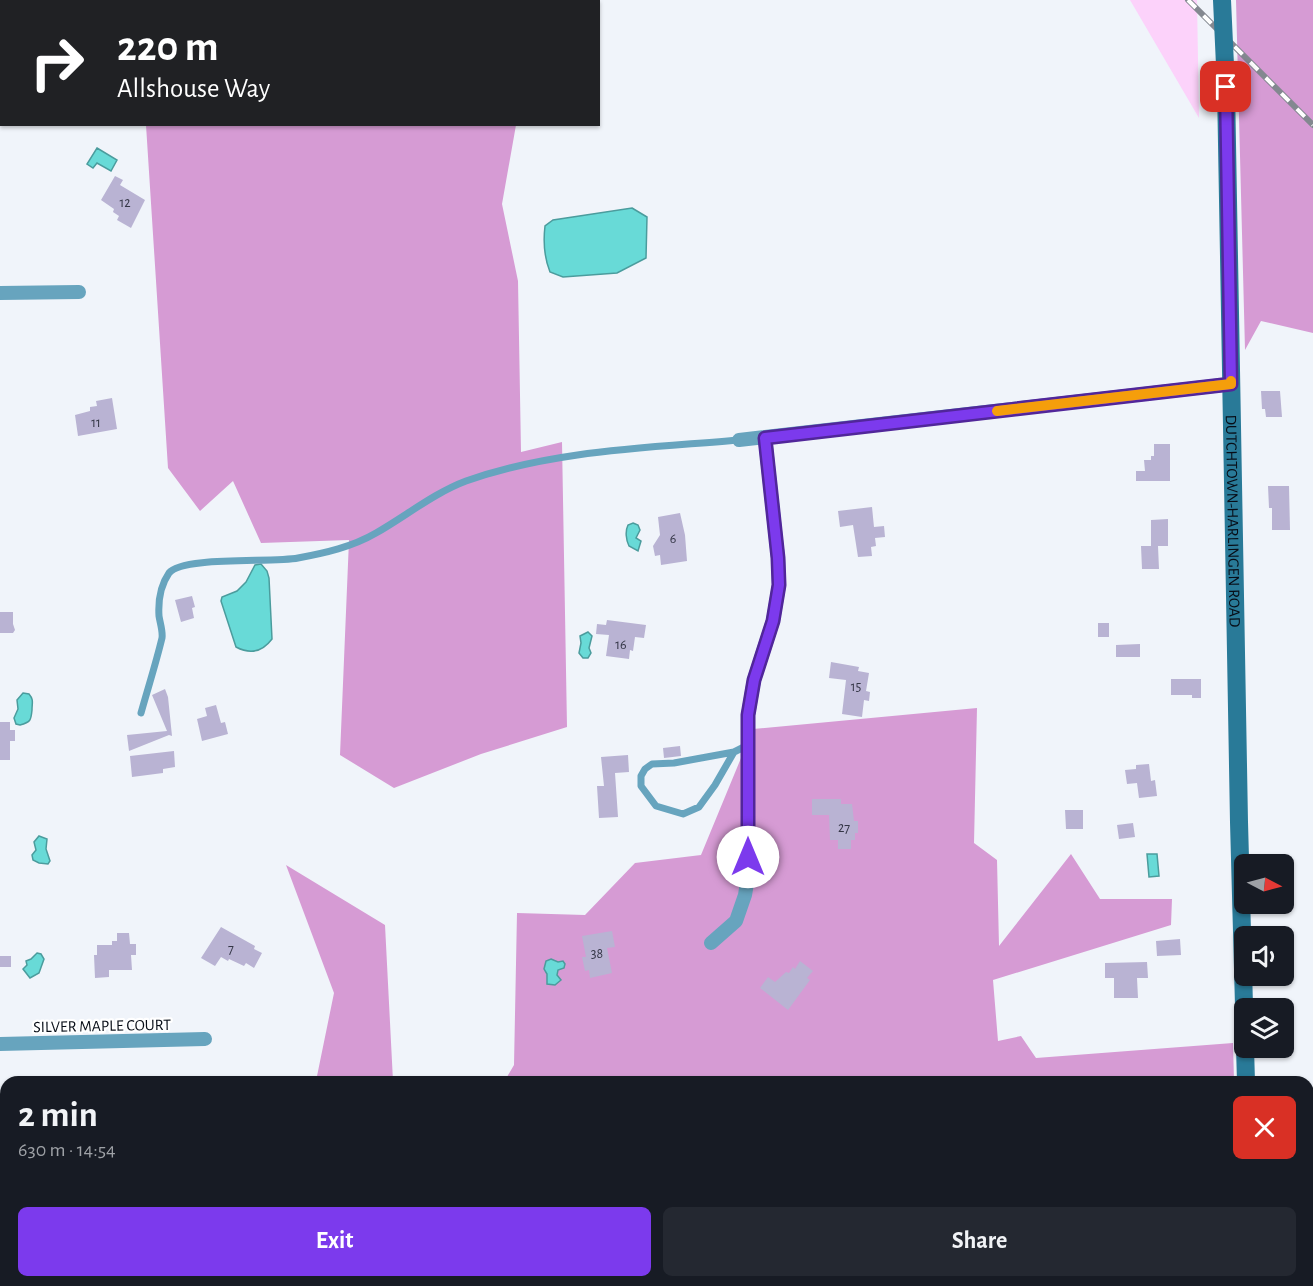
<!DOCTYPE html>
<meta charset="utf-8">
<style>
:root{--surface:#171b24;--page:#242831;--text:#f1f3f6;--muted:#9ea1a6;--accent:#7c3aed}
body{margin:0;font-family:"Alegreya Sans",sans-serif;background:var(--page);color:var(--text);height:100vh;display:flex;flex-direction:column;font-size:22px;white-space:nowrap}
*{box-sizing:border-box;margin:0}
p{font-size:20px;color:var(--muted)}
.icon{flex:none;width:33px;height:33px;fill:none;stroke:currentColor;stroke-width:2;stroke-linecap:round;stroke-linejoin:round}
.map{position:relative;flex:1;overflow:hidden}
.drawer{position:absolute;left:0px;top:1076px;width:1314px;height:212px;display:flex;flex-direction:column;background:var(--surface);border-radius:18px 18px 0 0;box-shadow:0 2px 4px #0004}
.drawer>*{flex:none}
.guide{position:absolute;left:0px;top:0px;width:600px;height:126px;box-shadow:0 2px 4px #0004;background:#202124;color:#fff;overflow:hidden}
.needle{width:39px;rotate:96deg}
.buttons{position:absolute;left:1234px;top:854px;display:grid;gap:12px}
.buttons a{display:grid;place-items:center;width:60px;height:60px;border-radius:9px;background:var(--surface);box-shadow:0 2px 4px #0004;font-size:30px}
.pin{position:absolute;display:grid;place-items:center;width:51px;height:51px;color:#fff;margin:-26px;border-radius:12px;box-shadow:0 3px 9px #0006}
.me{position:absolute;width:66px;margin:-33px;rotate:0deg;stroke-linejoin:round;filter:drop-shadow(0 0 4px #0008)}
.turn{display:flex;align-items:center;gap:21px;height:126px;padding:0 18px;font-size:27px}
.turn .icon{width:78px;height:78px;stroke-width:2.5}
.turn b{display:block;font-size:42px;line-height:51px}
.round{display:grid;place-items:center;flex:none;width:63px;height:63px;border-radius:9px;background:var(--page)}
.head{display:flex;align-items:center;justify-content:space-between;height:102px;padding:0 18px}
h1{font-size:36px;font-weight:600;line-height:45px}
.primary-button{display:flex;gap:12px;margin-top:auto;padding:12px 18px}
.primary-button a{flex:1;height:69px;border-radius:9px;background:var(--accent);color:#fff;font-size:24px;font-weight:600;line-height:69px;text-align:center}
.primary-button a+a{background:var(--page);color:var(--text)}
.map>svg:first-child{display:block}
.green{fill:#fcd2fa}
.forest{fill:#d69bd4}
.water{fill:#68dad7;stroke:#4b9c9d;stroke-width:1.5}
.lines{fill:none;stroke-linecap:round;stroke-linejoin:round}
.stream{stroke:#4b9c9d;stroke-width:4}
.building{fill:#b9b3d3}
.lane{stroke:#67a4be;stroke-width:7}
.street{stroke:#67a4be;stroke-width:14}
.secondary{stroke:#297a98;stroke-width:18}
.rail-casing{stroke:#838890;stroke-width:6}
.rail{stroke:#fff;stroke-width:4;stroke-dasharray:11;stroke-linecap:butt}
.secondary-bridge{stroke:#297a98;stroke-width:18}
.route-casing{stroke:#51269a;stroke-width:15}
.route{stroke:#7c3aed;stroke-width:10}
.slow{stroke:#f59e0b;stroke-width:10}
.labels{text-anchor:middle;stroke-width:4.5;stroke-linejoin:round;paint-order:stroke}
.number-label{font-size:14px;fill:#343646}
.street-label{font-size:16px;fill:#070d17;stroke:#fff}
</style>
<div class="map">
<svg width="1313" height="1286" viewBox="0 0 1313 1286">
<rect width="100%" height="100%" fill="#f0f4fa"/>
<path class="green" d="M1130 0H1197L1199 118Z"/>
<path class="forest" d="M1236 0H1313V333L1261 321 1245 350Z
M146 125H516L502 204 518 281 521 452 562 442 567 727 481 754 394 788 340 755 349 540 261 543 233 481 200 511 168 468Z
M977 708 974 843 997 860 999 946 1071 854 1100 899H1172L1171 925 993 980 998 1041 1021 1036 1036 1058 1233 1043 1234 1081 504 1082 514 1065 517 913 585 915 635 863 701 855 753 729Z
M286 865 385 925 393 1081H316L334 993Z
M79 1281H860L852 1286H593L544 1283 543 1286H77Z"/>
<path class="water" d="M97 148 117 160 111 171 97 163 93 168 87 164Z
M632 208 647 217 646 258 617 273 563 277 550 272C544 257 543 243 545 226L553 220Z
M633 523 638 525 640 530 636 538 641 541 638 551 629 546C626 540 625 531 628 525Z
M261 564 267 571 269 578 272 639C263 651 251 655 236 647L221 601 222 597 237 591 246 582 255 565Z
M588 632 592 636 589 648 591 653 588 658H583L579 653 581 643 580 636Z
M23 693 29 694C34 700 32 702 32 710 31 720 31 722 20 725L16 724 14 718 18 709 17 700Z
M39 836 47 839 46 849 50 861 48 864 39 863 33 860 32 855 36 850 34 842Z
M1147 854H1157L1159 876 1149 877Z
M37 953 41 954 44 959 39 973 30 978 23 969 27 965 26 961 31 959Z
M551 959 558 962 563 961 565 964 564 968 558 970 557 975 561 980 555 985 547 984V974L544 969 546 961Z"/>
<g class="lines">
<path class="stream" d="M159 0V2"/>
</g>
<path class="building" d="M115 176 123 180 120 185 145 200 131 228 117 220 119 216 113 212 114 209 101 200Z
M1261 391H1280L1282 417H1266L1265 409H1262Z
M112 398 117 429 78 436 75 415 90 411V407L97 406 96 401Z
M1154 444H1170V481H1136V471H1145L1144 460H1151V456H1154Z
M1268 486H1289L1290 530H1272V508H1269Z
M872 507 874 527 884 526 885 537 875 538 876 546 871 547 872 556 858 557 853 525 840 527 838 511Z
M680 513 685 535 687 561 661 565 660 555 655 556 653 546 660 535 658 517Z
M1168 519V546H1158L1159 569H1142L1141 546H1151V520Z
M192 596 195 607 192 608 194 618 181 622 175 600Z
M0 612H13V624L15 630 13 633H0Z
M607 620 646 625 644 638 635 637 633 651 630 650 629 659 606 656 609 635 596 634 597 624 606 625Z
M1098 623H1109V637H1098Z
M1140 644V657H1116V645Z
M831 662 859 667 858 671 869 673 866 691 870 692 869 701 864 700 862 717 842 714 846 680 829 678Z
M1171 679H1201V698H1192V695H1171Z
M165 689 168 697 172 736 169 735 129 751 127 735 167 731 152 695Z
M216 705 221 723 225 722 228 734 202 741 197 719 207 716 205 708Z
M0 722H10V730H15V741H10V760H0Z
M680 746 681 756 664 758 663 748Z
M174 751 175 767 163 769V773L132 777 130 756Z
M628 755 629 772 615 773 618 817 599 818 597 786H604L601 757Z
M1149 764 1151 781 1155 780 1157 796 1139 798 1137 783 1127 784 1125 770 1136 769V765Z
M812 799H841V804H852L854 821H858V833H855V840H851V849H838V840H830L829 815H812Z
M1065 810H1083V829H1066Z
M1133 823 1135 837 1119 839 1117 825Z
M221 927 255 946 254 949 262 953 254 968 246 963 244 966 229 959 228 961 221 957 215 966 201 958Z
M612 931 615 947 607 948 612 973 590 978 589 970 585 971 582 957H586L582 936Z
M117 933H129L130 944H136V955H131L132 970H109V977L95 978 94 955H97V945H112V941H117Z
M1180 939 1181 955 1157 956 1156 941Z
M0 956H11V967H0Z
M800 961 813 971 807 978 810 980 788 1010 760 988 768 977 775 982 786 972 789 973 793 967 795 969Z
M1147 962 1148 978H1137L1138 998H1114V978H1105V963Z"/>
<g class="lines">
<path class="lane" d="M141 713C148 688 156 663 162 638 163 631 160 623 159 616 158 600 160 586 169 573 182 556 274 563 298 558 325 553 352 547 376 533 406 516 434 493 466 481 554 450 648 448 739 440
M734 752 674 763 652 764 645 769 641 776V786L656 806 683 814 699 807 715 785 734 752 748 745"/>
<path class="street" d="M0 293 79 292
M739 440 1231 384
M711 943 736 921 745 895 748 877V715L754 680 773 621 779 585 778 558 765 438
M0 1044 205 1039
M1308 1246H1313"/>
<g class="secondary">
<path id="s1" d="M1226 87 1239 822 1245 1042"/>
<path d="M1245 1047 1246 1082"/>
<path d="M1251 1281V1286"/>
</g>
<defs>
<path id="rail" d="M1188 0 1313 125"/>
</defs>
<use href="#rail" class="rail-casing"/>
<use href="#rail" class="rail"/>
<path class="secondary-bridge" d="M1222 0 1226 87"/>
</g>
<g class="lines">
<defs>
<path id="route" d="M748 857V715L754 680 773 621 779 585 778 558 765 438 1231 384 1226 87"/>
</defs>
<use href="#route" class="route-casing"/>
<use href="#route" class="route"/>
<path class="slow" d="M997 411 1231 384V381"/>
</g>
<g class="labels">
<g class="number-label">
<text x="125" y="207">12</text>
<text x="96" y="427">11</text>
<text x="673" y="543">6</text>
<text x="621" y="649">16</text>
<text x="856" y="691">15</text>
<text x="844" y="832">27</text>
<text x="231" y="953">7</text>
<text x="597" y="958">38</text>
</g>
<g class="street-label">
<text dy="6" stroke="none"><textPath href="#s1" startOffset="434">DUTCHTOWN-HARLINGEN ROAD</textPath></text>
<text transform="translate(102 1025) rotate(-1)" y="6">SILVER MAPLE COURT</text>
</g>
</g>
</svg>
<div class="buttons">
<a><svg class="needle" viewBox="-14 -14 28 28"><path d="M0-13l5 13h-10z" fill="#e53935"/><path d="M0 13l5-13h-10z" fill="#9ea1a6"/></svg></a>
<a><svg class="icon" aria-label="sound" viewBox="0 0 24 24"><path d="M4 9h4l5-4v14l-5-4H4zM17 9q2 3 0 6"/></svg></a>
<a><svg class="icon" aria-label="layers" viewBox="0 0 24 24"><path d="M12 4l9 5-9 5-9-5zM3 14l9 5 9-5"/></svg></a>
</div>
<div class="pin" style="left:1226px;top:87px;background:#d93025"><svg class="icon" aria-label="arrive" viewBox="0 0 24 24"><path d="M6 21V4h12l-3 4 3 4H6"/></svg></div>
<svg class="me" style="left:748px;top:857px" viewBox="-20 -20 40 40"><circle r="19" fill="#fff"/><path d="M0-13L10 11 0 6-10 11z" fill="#7c3aed"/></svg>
<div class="guide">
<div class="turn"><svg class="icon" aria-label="right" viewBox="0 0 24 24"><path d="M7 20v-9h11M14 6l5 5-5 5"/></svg><div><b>220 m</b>Allshouse Way</div></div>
</div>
<section class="drawer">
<div class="head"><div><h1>2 min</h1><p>630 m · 14:54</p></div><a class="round" style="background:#d93025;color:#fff"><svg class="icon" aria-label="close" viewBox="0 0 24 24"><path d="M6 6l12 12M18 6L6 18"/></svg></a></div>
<div class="primary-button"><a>Exit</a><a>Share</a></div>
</section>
</div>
